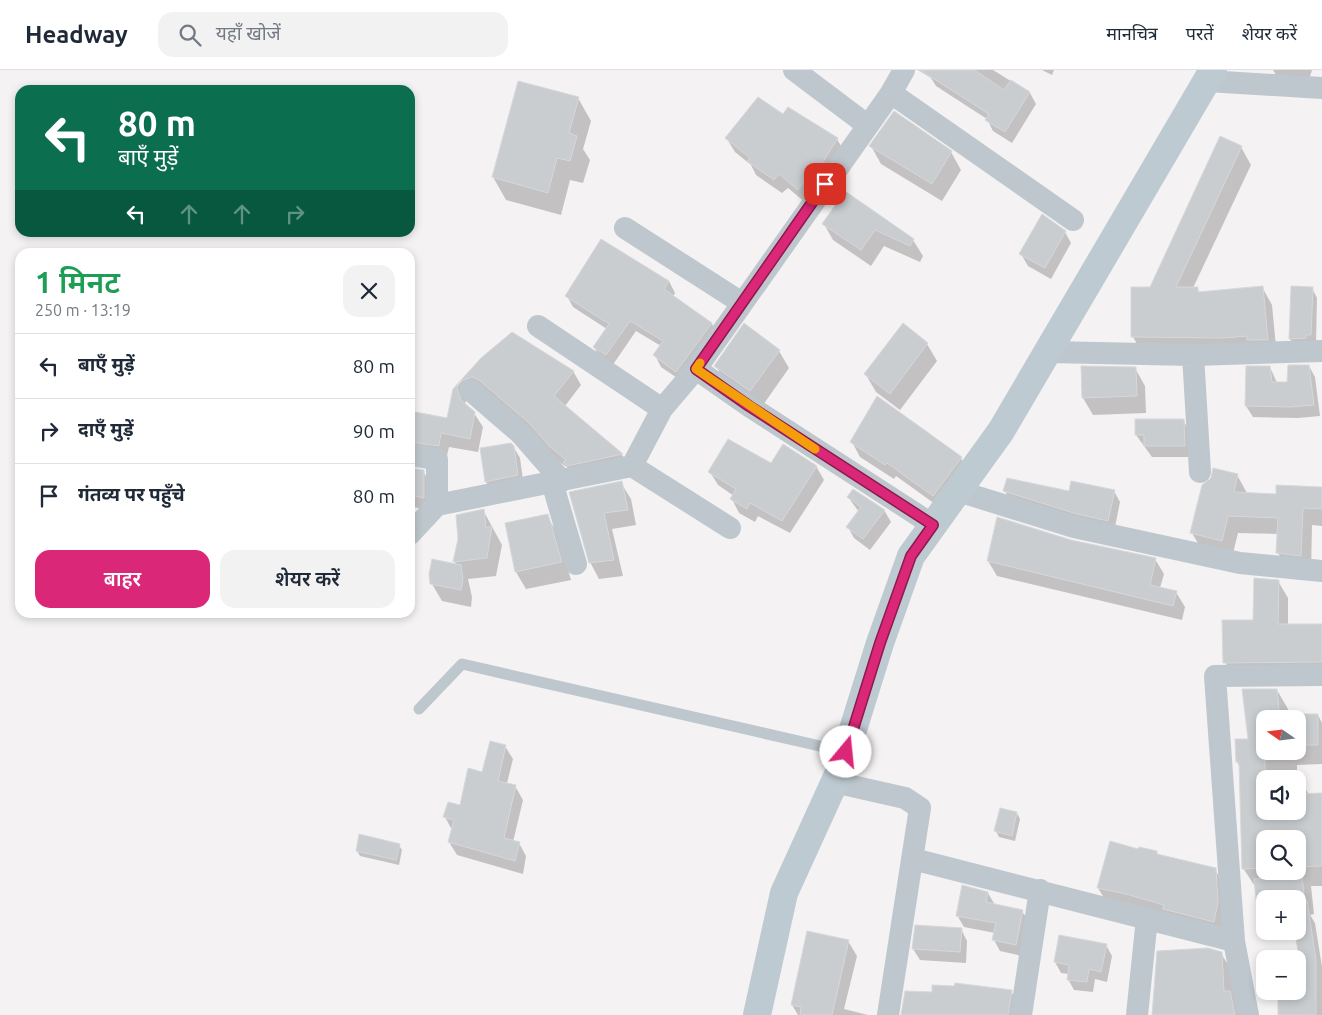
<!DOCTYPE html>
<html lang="hi">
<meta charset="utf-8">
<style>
:root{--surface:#fff;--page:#f2f2f3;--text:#1f2937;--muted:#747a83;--line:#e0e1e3;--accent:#db2777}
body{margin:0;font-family:Ubuntu,"Noto Sans Devanagari",sans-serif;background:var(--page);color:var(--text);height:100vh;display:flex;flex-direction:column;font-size:19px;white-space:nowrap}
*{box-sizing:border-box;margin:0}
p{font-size:16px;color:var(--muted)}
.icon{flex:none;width:28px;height:28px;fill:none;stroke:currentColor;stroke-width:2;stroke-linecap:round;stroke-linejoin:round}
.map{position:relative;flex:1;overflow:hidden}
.side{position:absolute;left:15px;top:178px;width:400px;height:370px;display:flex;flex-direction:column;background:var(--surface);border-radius:15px;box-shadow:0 2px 8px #0003}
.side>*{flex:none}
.banner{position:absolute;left:15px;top:15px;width:400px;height:152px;border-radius:15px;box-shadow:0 2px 8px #0003;background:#0b6e4f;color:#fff;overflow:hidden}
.needle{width:32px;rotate:284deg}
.fabs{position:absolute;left:1256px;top:640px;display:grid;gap:10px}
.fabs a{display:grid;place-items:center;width:50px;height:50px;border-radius:10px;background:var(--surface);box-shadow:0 2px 8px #0003;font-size:25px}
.pin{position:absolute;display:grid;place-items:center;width:42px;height:42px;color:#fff;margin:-21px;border-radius:10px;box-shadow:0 2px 8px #0006}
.me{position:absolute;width:55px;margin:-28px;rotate:17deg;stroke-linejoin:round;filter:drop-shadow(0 0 4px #0008)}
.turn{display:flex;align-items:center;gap:18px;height:105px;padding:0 20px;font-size:22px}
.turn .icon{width:65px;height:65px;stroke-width:2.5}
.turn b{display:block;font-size:35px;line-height:42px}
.lanes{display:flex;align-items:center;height:48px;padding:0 20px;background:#0003;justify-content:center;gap:25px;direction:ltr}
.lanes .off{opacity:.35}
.round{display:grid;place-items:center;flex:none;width:52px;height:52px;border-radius:15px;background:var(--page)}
.overview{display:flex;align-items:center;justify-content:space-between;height:85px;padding:0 20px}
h1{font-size:30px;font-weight:600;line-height:38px;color:#1e9e55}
.primary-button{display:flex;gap:10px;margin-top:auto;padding:10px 20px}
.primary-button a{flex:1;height:58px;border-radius:15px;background:var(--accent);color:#fff;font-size:20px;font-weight:600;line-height:58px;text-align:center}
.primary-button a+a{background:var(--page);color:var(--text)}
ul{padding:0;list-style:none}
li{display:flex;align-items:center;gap:15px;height:65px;padding:0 20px;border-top:1px solid var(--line)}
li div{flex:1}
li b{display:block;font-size:19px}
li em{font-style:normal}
header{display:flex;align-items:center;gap:30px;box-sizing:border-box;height:70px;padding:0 25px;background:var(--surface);border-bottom:1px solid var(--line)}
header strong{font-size:24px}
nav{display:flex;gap:28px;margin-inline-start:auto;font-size:18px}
.search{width:350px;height:45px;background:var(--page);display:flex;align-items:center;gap:12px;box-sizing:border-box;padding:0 18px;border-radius:15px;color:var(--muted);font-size:19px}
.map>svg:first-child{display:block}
.shadow{fill:#0003;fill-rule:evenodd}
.building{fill:#c9cdd0;stroke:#d6d8dc}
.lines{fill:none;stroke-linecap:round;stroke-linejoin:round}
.lane{stroke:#bec7cd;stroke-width:11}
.street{stroke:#bec7cd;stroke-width:22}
.secondary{stroke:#becad2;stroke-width:28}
.route-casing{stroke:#8e194d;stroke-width:12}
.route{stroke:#db2777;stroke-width:9}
.slow{stroke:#f59e0b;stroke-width:9}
</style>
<header>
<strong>Headway</strong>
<div class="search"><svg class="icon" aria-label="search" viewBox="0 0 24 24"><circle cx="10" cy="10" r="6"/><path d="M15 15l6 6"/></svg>यहाँ खोजें</div>
<nav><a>मानचित्र</a><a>परतें</a><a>शेयर करें</a></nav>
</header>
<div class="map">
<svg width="1322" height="945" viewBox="0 0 1322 945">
<rect width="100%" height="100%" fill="#f4f2f2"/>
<path class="shadow" d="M918 0H993L1030 23 1036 34 1012 73 993 61 987 49 936 16 931 8Z
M1042 0H1054L1052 5Z
M1273 0H1312L1308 13 1276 5Z
M578 28 591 51 583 79 590 90 583 113 570 110 561 145 506 130 493 107Z
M783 46 837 69 845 83 806 133 788 118 782 123 756 105 751 95 735 82 727 69Z
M871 76 951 82 961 100 942 131 881 94Z
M1241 77 1251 95 1193 218H1197L1200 223 1262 217 1272 235 1277 287 1143 284 1133 267 1132 218H1151Z
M845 123 913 170 923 186 920 192 884 176 871 196 833 170 824 154Z
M1065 162 1071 173 1051 209 1028 196 1021 184Z
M669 211 675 223 673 227 712 254 718 265 683 312 661 297 655 285 661 276 636 261 612 296 600 288 594 277 607 259 573 237 567 226Z
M1312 218 1317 228 1316 274 1296 278 1290 269Z
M745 255 779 281 789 298 761 338 726 313 716 296Z
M927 274 937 291 900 340 876 322 866 305Z
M482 288 573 301 581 315 565 336 622 385 630 398H568L467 326 465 334 474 343 483 357 478 382 449 377 446 389H410V343L448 350 454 320Z
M1309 296 1315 307 1320 346 1298 348 1253 347 1246 336 1270 297 1277 313H1288Z
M1135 298 1145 316 1146 343 1093 345 1083 328Z
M1183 350 1190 362 1191 387H1152L1136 365Z
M852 372 961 388 970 403 942 439 896 406 894 409 860 387Z
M513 376 520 388 524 417 493 423 486 412Z
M772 395 816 396 824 410 790 463 758 446 755 452 739 443 732 429 734 426 718 415 710 402Z
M410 398 423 401 431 415V441L414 437 410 453Z
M1237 405 1247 423 1278 425 1322 418V456L1312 455 1311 503 1288 500 1278 483V464L1238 463 1232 487 1202 480 1192 463Z
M621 413 631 429 636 455 612 459 623 506 599 509 590 492 570 423Z
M1005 421 1070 423 1114 421 1120 432 1114 462 1011 433Z
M848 427 884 440 891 452 870 480 854 468 848 457 859 442Z
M483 440 502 475 496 506 468 509 472 527 471 537 442 531 432 514 456 495 455 492 459 470Z
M547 446 557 463 571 510 526 519 516 502 506 454Z
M1071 471 1155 489 1164 504 1160 518 1176 522 1185 537 1182 550 997 506 988 491Z
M1278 511 1288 528V555L1322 556V609H1234L1225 592 1255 551Z
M1277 620 1288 639V646L1318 645 1322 653V694L1297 695V709H1265V741H1298V711H1301L1309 725H1322V816H1311L1314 844 1310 845 1315 853 1322 897V945H1280L1298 921V917H1305L1298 861V829H1265V843L1257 830 1256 818 1243 798 1240 697 1237 692ZM1265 649H1298V681H1265ZM1265 769H1298V801H1265Z
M505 676 513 689 507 713 515 716 523 730 513 772 519 773 526 786 523 804 457 785 449 772 452 760 445 747 461 737Z
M1017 743 1020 749 1015 771 999 767 996 761Z
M1111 773 1215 799 1223 814 1222 866 1107 833 1098 818Z
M399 775 402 780 399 795 360 786 357 781Z
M988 823 995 835 1022 841 1029 852 1022 886 1000 881 994 870 995 863 964 857 957 845Z
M961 859 967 871 966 893 920 890 913 879Z
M1060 866 1106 875 1112 886 1107 912 1095 909 1093 922 1074 920 1068 909 1069 904 1061 903 1055 892Z
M848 871 857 886 844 939 868 945H798L792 935Z
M1158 882 1221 883 1234 905 1242 945H1154Z
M1011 921 1020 936 1018 945H903Z"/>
<path class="building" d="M920 0H974L1004 20 1011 10 1030 22 1005 62 985 50 989 44Z
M518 11 579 27 569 63 577 66 570 91 557 88 548 123 492 107Z
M758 27 783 44 788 37 838 68 821 95 817 93 798 120 779 104 774 110 747 91 750 88 725 68Z
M894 41 952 81 932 114 869 76Z
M1220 66 1242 76 1176 217H1198V222L1263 216 1268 270H1247V266L1224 268 1131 267V217H1150Z
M845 121 914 169 910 176 875 160 861 180 822 154Z
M1042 144 1066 161 1045 198 1019 184Z
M601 169 669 211 664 219 712 253 676 302 653 285 663 271 630 251 606 285 593 277 609 254 565 226Z
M1291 216 1313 217 1311 265H1306V268L1289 269Z
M744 253 780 280 750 321 714 296Z
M903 253 928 273 890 324 864 304Z
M512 262 574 301 554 326 623 384 567 396 563 392 566 390 549 376 529 353 479 310 472 307 460 311 457 318 461 330 475 342 470 369 441 363 439 376 410 372V341L447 348 453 319 481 288Z
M1288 295H1309L1314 335 1291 337 1245 336 1246 296H1270L1272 312H1287Z
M1081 296 1136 297 1137 326 1082 328Z
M877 326 962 387 933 426 887 393 885 395 850 372Z
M1135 349H1184L1185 376H1144V365H1135Z
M728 369 771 393 783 374 817 396 782 451 750 433 747 439 730 429 736 419 708 402Z
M511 373 514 376 518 405 485 412 480 378Z
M410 398 424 400V428L410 425Z
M1213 398 1238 404 1234 422 1276 424V415L1322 417V439L1303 438 1301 486 1276 483 1278 448 1228 446 1222 471 1190 463 1202 415 1211 408Z
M1007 408 1069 421 1071 411 1115 420 1108 451 1077 444 1003 421Z
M622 411 628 440 604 443 614 490 589 493 569 422Z
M853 419 885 440 863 469 846 457 861 437 847 427Z
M484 439 486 458 492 456 487 488 453 492 458 469 456 445Z
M548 444 562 492 515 502 505 453Z
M997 447 1071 470 1156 488 1150 515 1177 521 1173 536 987 491Z
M432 489 461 495 463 509 461 520 430 514 429 504Z
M1254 508 1279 510 1278 554H1322V592L1223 593 1222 550H1253Z
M1242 619H1277L1280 649H1265V741H1298V724L1322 723V796L1298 797V769H1265V798L1242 799 1239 692H1236L1235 669H1248Z
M1298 644H1318V675H1298Z
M490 671 506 675 498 711 516 715 504 768 520 772 515 791 448 772 454 750 443 747 448 732 460 735 468 698 482 702Z
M1000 738 1017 742 1012 766 994 761Z
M359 764 400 774 396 790 356 781Z
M1110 771 1138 779 1139 777 1157 781V784L1216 798 1218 832 1214 852 1163 839 1164 835 1126 824 1097 818Z
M1302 804 1304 825 1256 830 1254 809Z
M962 815 988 822 986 832 1023 840 1016 875 992 870 996 853 956 846Z
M1307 830 1316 890V945H1278V921H1298V916H1303L1295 861H1298V831Z
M915 855 962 858 960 882 912 879Z
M807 861 849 870 832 945H800L801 937 791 935Z
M1059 865 1107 874 1101 902 1089 899 1087 912 1067 910 1069 895 1054 892Z
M1208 878 1222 882 1224 921H1230L1235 945H1152L1157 881Z
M955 913 1012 920 1008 945H901L905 921 932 922V915L954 916Z"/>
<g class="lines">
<path class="lane" d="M419 639 462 594 846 682"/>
<path class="street" d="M794 0 867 55
M1207 11 1322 18
M891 23 1073 150
M625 158 742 233
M538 256 662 339
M1048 282 1193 285 1322 281
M1193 285 1200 402
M696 299 749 336 933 455
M470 320 520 363 562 411
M410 385 437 389V435
M632 396 730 458
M552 412 576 494
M958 421 1074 457 1240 493 1322 501
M410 464 437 435 632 396 662 339 696 299 891 23 904 0
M834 712 905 728 920 738 888 945
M913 789 1234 871
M1021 945 1040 820
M1137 945 1147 848
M1248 945 1234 871 1215 606 1322 605"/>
<path class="secondary" d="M757 945 784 823 841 698 880 573 911 486 1001 361 1213 0"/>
</g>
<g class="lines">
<defs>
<path id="route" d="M825 114 696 299 749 336 933 455 911 486 880 573 846 682"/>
</defs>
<use href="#route" class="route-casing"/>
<use href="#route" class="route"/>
<path class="slow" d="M700 293 696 299 815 379"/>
</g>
</svg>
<div class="fabs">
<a><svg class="needle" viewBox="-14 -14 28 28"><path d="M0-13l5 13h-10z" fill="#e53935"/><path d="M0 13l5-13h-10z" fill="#747a83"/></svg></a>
<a><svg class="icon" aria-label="sound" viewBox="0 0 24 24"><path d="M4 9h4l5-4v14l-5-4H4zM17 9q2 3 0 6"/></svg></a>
<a><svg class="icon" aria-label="search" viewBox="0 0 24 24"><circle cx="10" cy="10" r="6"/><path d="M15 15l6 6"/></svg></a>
<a>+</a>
<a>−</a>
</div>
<div class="pin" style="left:825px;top:114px;background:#d93025"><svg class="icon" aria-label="arrive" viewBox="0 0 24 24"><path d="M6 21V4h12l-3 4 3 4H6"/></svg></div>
<svg class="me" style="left:846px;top:682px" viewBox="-20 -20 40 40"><circle r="19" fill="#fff"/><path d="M0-13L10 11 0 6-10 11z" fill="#db2777"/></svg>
<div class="banner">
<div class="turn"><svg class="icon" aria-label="left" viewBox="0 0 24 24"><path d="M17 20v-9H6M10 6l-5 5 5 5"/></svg><div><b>80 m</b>बाएँ मुड़ें</div></div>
<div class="lanes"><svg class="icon" aria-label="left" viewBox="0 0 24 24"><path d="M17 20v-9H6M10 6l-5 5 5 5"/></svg><svg class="icon off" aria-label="ahead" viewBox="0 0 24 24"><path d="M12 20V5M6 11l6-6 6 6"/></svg><svg class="icon off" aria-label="ahead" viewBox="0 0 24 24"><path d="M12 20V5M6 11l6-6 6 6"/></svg><svg class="icon off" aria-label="right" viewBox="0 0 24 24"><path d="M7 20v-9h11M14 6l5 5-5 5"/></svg></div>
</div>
<section class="side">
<div class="overview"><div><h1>1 मिनट</h1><p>250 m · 13:19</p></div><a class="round"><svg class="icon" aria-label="close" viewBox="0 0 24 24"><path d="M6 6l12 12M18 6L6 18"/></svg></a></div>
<ul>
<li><svg class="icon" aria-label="left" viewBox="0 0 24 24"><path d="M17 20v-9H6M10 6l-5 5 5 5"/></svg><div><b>बाएँ मुड़ें</b></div><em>80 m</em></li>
<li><svg class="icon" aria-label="right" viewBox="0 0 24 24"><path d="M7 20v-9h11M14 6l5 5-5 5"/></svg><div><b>दाएँ मुड़ें</b></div><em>90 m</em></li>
<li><svg class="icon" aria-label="arrive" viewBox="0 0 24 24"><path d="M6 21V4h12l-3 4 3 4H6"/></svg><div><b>गंतव्य पर पहुँचे</b></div><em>80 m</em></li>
</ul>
<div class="primary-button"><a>बाहर</a><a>शेयर करें</a></div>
</section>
</div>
